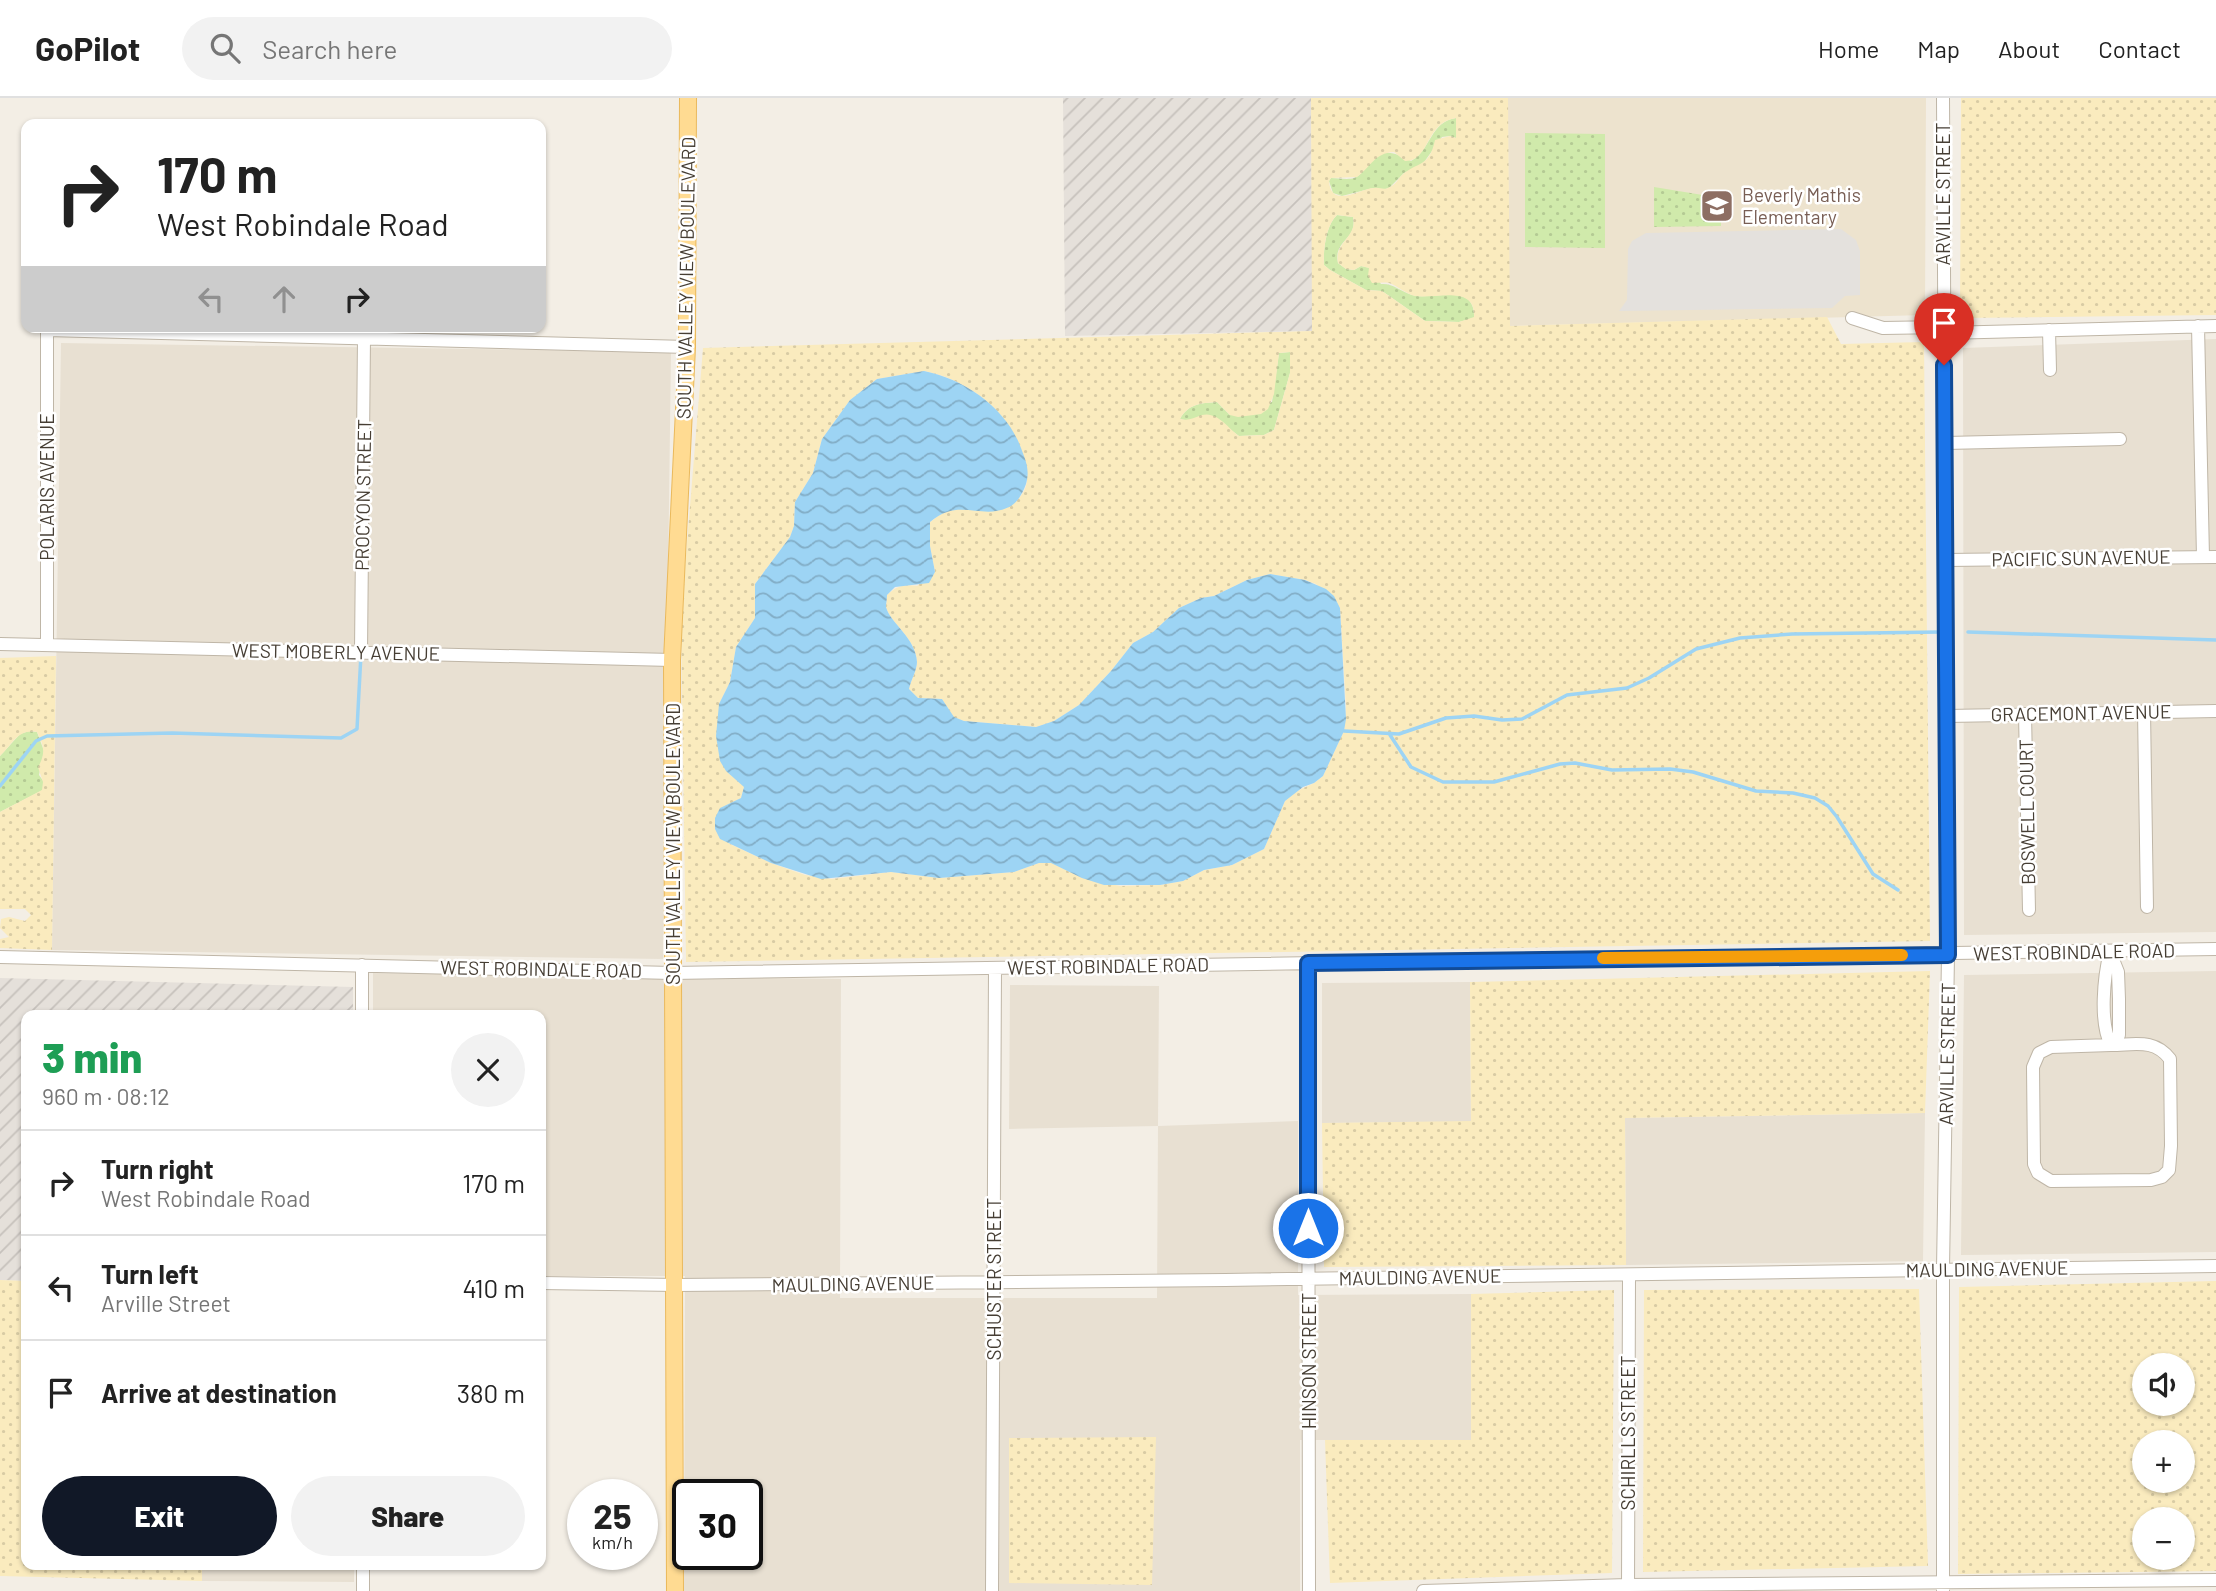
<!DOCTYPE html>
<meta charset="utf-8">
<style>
:root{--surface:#fff;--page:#f2f2f2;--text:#222;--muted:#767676;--line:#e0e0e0;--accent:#111827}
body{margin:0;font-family:Barlow,sans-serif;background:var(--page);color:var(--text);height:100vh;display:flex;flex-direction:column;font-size:26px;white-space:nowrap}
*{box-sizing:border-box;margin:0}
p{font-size:23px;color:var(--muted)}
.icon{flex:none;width:38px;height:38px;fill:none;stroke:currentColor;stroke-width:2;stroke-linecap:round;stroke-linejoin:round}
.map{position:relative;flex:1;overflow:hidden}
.panel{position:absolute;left:21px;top:912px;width:525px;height:560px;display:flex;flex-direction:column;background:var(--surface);border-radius:14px;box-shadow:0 2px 5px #0004}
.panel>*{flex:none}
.hud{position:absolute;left:21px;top:21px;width:525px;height:214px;border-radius:14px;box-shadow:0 2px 5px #0004;background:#fff;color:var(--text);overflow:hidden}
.buttons{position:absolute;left:2132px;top:1255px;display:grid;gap:14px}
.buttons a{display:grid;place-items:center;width:63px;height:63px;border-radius:50%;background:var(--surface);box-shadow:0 2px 5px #0004;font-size:35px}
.speed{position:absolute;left:567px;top:1381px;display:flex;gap:14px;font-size:35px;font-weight:700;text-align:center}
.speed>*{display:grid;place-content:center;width:91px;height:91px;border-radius:50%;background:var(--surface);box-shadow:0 2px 5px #0004;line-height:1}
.speed small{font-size:18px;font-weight:400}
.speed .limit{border:4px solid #111;border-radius:10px;background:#fff;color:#111}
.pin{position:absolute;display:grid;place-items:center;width:60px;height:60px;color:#fff;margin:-72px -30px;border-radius:50% 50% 50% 0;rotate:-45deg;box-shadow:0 0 7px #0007}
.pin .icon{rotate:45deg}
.me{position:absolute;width:77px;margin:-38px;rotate:0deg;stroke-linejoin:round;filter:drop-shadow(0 0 5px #0008)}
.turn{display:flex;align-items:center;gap:24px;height:147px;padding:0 21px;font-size:32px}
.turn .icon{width:91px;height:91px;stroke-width:2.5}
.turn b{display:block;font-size:49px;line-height:60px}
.lanes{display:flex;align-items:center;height:66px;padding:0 21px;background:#0003;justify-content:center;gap:35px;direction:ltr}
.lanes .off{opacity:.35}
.round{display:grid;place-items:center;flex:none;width:74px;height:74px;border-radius:37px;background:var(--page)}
.overview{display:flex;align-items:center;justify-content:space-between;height:119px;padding:0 21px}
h1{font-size:42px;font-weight:800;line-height:52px;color:#1e9e55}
.button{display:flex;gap:14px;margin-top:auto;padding:14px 21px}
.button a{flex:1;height:80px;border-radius:42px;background:var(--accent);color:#fff;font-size:28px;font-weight:800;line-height:80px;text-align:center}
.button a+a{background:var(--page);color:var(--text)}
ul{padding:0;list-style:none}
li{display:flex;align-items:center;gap:21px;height:105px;padding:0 21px;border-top:2px solid var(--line)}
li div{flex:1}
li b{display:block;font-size:26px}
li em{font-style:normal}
header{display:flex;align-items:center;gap:42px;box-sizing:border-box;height:98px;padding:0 35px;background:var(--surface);border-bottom:2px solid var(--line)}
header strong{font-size:33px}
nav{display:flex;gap:38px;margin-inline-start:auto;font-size:24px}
.search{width:490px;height:63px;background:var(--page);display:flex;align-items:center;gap:18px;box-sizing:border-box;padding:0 24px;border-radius:38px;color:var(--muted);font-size:26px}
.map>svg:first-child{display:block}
.residential{fill:#e8e0d2;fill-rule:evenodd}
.industrial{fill:url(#industrial-furrows)}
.education{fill:#ede3ce}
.grass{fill:url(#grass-dots)}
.sand{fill:url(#sand-dots);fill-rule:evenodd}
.parking{fill:#e4e1dd}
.water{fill:url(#water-waves)}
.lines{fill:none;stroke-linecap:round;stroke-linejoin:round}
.stream{stroke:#9dd4f4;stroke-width:3.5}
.minor-casing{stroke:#bfb6a7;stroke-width:14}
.major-casing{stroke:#eab95c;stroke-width:18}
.minor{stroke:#fff;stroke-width:12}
.major{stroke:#ffdb92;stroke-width:16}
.route-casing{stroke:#114b97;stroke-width:18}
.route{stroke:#1a73e8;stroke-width:12}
.slow{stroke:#f59e0b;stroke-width:12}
.labels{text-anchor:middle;stroke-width:5;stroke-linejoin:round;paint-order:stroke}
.street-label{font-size:19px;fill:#463e34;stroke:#fff}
.education-label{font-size:19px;fill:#785e54;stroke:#fff;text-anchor:start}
</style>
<header>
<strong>GoPilot</strong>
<div class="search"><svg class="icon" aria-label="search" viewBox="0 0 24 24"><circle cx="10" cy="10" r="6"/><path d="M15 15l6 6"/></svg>Search here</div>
<nav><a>Home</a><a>Map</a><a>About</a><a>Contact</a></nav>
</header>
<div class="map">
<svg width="2216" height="1493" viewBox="0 0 2216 1493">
<defs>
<pattern id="industrial-furrows" width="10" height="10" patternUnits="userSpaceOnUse" patternTransform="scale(1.75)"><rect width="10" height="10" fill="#e5e0da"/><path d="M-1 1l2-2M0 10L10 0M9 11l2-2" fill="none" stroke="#c6c1bc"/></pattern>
<pattern id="grass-dots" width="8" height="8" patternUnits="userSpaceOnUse" patternTransform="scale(1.75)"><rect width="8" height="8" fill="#d0eaab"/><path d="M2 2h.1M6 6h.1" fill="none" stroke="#b4ca94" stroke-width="1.8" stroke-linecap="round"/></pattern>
<pattern id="sand-dots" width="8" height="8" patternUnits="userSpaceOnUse" patternTransform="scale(1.75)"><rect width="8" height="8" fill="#faebbe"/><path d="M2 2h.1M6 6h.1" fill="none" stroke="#d8cba4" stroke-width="1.8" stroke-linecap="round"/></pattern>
<pattern id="water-waves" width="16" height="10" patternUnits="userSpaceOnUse" patternTransform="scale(1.75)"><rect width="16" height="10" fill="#9dd4f4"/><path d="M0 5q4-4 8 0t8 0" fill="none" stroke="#82adc6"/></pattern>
</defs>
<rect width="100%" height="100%" fill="#f3eee5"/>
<path class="residential" d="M2216 241V834L1964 837 1963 250Z
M61 245 671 254 663 861 52 852Z
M2216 873V1154L1961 1157 1964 877Z
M373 875 841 881 840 1200H1157L1158 1028 1009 1031 1010 887 1159 888 1158 1028 1298 1023V1197L1471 1196V1342H1300V1493H684L685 1178H541V917H373ZM688 1396H747V1456H688Z
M1470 884 1471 1024 1322 1025V885Z
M1925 1015 1923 1163 1626 1167 1625 1020Z
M202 1467H354V1484L202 1483Z"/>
<path class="industrial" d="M1063 0H1311L1313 233 1065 238Z
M0 880 353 889V917H26V1183L0 1182Z"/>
<path class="education" d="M1508 0H1926L1925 217 1509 228Z"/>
<path class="grass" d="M1456 20V40L1450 38 1442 39 1422 67 1404 75 1389 90 1382 92 1373 90 1342 98 1333 95 1329 83 1331 80C1338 80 1348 82 1354 80 1362 77 1365 70 1370 64 1383 49 1396 55 1411 63 1431 52 1430 24 1456 20Z
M1525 35 1605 36V150L1525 149Z
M1654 89 1721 100V128L1654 129Z
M1337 117 1353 119C1358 142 1333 142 1338 165L1346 171 1354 172 1361 168 1370 170 1381 186C1393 185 1400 193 1412 197 1432 203 1476 183 1474 220L1459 224 1425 223 1382 193 1366 192 1330 172 1324 167C1323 152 1326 127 1337 117Z
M1290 254V275L1274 332 1264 337 1239 338 1231 332 1180 321C1188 306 1201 305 1217 304L1230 317 1272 304 1279 255Z
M29 633 37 634 44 653 39 677 44 684 43 692 0 714V658L20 636Z"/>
<path class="sand" d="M1311 0H1508L1510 228 1827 219 1841 246 1924 244 1930 843 686 864 681 518 703 250 1312 233ZM1456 20V40L1450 38 1435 42C1429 70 1418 63 1402 77 1398 81 1396 86 1390 89 1383 93 1381 89 1374 90 1361 90 1331 112 1329 83L1331 80 1357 79C1371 69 1374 55 1394 54L1405 63C1430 64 1425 24 1456 20ZM1337 117 1353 119C1358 139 1334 144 1338 165L1346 171 1354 172 1361 168 1369 170 1368 178 1372 185C1378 185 1384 184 1389 185 1398 188 1406 196 1415 198 1436 201 1476 186 1474 219L1459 224 1425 223 1382 193 1366 192 1330 172 1324 167C1323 152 1326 127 1337 117ZM1290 254V275L1274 332 1264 337 1239 338C1228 330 1217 313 1202 317 1193 320 1189 323 1180 321 1188 306 1201 305 1217 304L1230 317 1238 319 1261 316 1268 311 1274 296 1279 255ZM924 273C970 282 1011 315 1024 360 1028 373 1030 389 1019 400 994 424 974 405 948 413 941 415 936 420 930 424V448L935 474 917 488C904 486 897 488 887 497 887 501 886 505 886 509 890 525 916 540 917 564 917 572 911 582 909 591L918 600 942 601 954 620 964 623 1036 629 1054 623 1079 607 1111 573 1133 545 1153 534 1179 510 1201 500 1214 498 1247 482 1270 476 1305 482 1316 486 1340 510 1346 608 1344 633 1323 678 1314 685 1293 695 1285 703 1264 751 1232 767 1204 772 1183 783 1160 787 1120 788 1082 780 1052 765H1039L1014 774 939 780 891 774 832 781 805 777 771 765 730 746 715 731C715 710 726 709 741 700L744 689 719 606 730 584 736 549 755 520V486L790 439 794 428 795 404 813 375 822 341 850 302 877 281Z
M1961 0H2216V217L1960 220Z
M56 558 52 852 0 850V841L9 839 0 830 1 821 9 819 25 823 31 817 25 811H0V714L42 692 43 684 38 669C46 656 44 647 37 634 17 631 13 646 0 658V560Z
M1930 873 1925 1015 1625 1020 1626 1167 1324 1169 1322 1025 1471 1023 1470 884Z
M0 1182 26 1183V1466L202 1467V1483L0 1478Z
M2216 1183V1473L1958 1476 1959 1189ZM2182 1267V1306H2144V1267ZM2182 1344V1382H2144V1344ZM2182 1421V1460H2144V1421Z
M1919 1191 1928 1468 1643 1474 1644 1192Z
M1614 1192 1612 1475 1330 1485 1325 1342H1471V1196Z
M1156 1339 1152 1487 1009 1485V1340Z"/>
<path class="parking" d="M1841 131 1856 142 1860 153V197L1845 198 1832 210 1619 213 1627 202 1628 151 1632 143 1646 135Z"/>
<path class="water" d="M924 273C965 281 1007 311 1021 350 1026 363 1030 372 1026 386 1023 394 1019 403 1011 408 982 424 960 398 930 424V448L935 474 929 485 895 489 887 497C887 501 886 505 886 509 890 525 916 540 917 564 917 572 911 582 909 591L918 600 942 601 954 619 964 623 1036 629 1054 623 1079 607 1111 573 1133 545 1153 534 1179 510 1201 500 1214 498 1247 482 1270 476 1305 482 1326 491 1334 498 1340 510 1346 621 1344 633 1323 678 1314 685 1303 689 1285 703 1264 751 1232 767 1204 772 1183 783 1160 787H1104L1082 780 1051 765H1039L1014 774 939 780 891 774 821 781 771 765 720 741 715 731V720L720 710 741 700 744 689 726 673 720 663 716 638 719 606 730 584 736 549 755 520V486L790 439 794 428 795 404 813 375 822 341 850 302 877 281Z"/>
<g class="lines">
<path class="stream" d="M1968 534 2216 542
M1344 633 1399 636 1446 620 1474 618 1502 622 1522 621 1567 597 1627 590 1649 580 1696 551 1740 540 1792 536 1941 534
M1390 637 1411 669 1443 684H1494L1560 666 1575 665 1612 672 1670 671 1693 674 1756 693 1793 695 1815 700 1828 708 1837 719 1873 776 1898 792
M0 688 36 643 47 638 172 635 341 640 357 631 361 556"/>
<defs>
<path id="minor" d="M1943 0 1948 857 1943 1171V1493
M1852 220 1883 230 1944 229
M2198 228 2203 459
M2049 232 2050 272
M1944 235 2216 228
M1946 345 2120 341
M1946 462 2216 459
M0 546 672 562
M47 547V232L687 249
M361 554 364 239
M2144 613 2147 809
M2025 616 2029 812
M1947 618 2216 613
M2110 854 2118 874 2119 901V937L2111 947 2051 949 2039 955 2033 969 2034 1066 2038 1075 2051 1083 2151 1082 2162 1079 2169 1072 2171 1048 2170 961C2154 940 2134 947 2111 947
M2110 854C2104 878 2099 924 2111 947
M0 859 672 875 2216 851
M1308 865 1309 1493
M362 867V917
M541 1185 676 1187 1225 1182 2216 1168
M363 1466V1493
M992 1493 995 870
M1423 1493 1628 1487 2216 1482
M1628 1493 1629 1177"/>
<path id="major" d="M675 1493 672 562 687 249 688 0"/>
</defs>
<use href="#minor" class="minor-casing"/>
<use href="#major" class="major-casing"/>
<use href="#minor" class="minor"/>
<use href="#major" class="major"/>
</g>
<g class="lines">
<defs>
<path id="route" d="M1308 1130V865L1948 857 1944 267"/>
</defs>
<use href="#route" class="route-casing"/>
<use href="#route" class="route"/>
<path class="slow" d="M1603 860 1902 857"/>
</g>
<defs>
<symbol id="school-square" viewBox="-11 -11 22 22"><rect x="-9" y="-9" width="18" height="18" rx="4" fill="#8d6e63" stroke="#fff"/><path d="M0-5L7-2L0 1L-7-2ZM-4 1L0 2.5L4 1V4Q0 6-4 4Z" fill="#fff"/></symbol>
</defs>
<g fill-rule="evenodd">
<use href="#school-square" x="1698" y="89" width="38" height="38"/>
</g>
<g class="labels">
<g class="street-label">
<text transform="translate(1943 96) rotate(-90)" y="7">ARVILLE STREET</text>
<text transform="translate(686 180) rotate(-89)" y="7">SOUTH VALLEY VIEW BOULEVARD</text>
<text transform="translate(47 389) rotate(-90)" y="7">POLARIS AVENUE</text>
<text transform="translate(363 397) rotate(-89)" y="7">PROCYON STREET</text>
<text transform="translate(2081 460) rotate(-1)" y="7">PACIFIC SUN AVENUE</text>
<text transform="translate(336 554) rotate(1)" y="7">WEST MOBERLY AVENUE</text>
<text transform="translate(2081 615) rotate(-1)" y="7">GRACEMONT AVENUE</text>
<text transform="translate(2027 714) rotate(-91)" y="7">BOSWELL COURT</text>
<text transform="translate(673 746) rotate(-90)" y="7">SOUTH VALLEY VIEW BOULEVARD</text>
<text transform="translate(2074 854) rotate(-1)" y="7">WEST ROBINDALE ROAD</text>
<text transform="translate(1108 868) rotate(-1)" y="7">WEST ROBINDALE ROAD</text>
<text transform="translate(541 871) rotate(1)" y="7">WEST ROBINDALE ROAD</text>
<text transform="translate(1947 956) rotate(-89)" y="7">ARVILLE STREET</text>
<text transform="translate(1987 1171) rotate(-1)" y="7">MAULDING AVENUE</text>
<text transform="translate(1420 1179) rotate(-1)" y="7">MAULDING AVENUE</text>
<text transform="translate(994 1181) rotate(-90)" y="7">SCHUSTER STREET</text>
<text transform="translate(853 1186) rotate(-1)" y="7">MAULDING AVENUE</text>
<text transform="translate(1309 1263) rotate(-90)" y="7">HINSON STREET</text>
<text transform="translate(1628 1335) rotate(-90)" y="7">SCHIRLLS STREET</text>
</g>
<g class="education-label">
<text x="1742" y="104">Beverly Mathis<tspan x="1742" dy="22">Elementary</tspan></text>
</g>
</g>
</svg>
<div class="buttons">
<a><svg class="icon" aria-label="sound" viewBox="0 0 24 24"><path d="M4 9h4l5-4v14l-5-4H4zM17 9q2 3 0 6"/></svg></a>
<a>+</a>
<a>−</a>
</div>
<div class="speed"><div>25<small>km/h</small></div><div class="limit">30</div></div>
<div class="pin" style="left:1944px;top:267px;background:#d93025"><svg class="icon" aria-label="arrive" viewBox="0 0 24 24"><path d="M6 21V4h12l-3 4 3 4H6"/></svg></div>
<svg class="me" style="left:1308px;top:1130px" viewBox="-20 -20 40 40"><circle r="17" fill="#1a73e8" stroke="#fff" stroke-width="3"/><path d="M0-11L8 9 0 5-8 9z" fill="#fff"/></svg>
<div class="hud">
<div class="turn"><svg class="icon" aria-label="right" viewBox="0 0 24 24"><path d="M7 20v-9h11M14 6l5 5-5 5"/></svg><div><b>170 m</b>West Robindale Road</div></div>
<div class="lanes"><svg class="icon off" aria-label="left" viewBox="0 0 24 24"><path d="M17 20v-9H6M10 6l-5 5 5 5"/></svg><svg class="icon off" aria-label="ahead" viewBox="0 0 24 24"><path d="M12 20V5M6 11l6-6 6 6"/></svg><svg class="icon" aria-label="right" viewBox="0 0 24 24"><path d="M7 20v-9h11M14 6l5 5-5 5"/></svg></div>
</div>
<section class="panel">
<div class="overview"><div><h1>3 min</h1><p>960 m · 08:12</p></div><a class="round"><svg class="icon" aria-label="close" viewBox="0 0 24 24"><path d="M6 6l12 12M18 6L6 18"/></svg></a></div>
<ul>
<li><svg class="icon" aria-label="right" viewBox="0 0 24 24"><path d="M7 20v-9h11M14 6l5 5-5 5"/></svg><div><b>Turn right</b><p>West Robindale Road</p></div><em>170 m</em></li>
<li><svg class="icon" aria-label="left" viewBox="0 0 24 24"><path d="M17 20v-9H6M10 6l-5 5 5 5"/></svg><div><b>Turn left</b><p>Arville Street</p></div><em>410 m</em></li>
<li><svg class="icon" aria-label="arrive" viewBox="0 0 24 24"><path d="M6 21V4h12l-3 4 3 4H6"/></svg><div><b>Arrive at destination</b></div><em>380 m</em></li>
</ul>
<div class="button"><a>Exit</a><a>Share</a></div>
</section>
</div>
